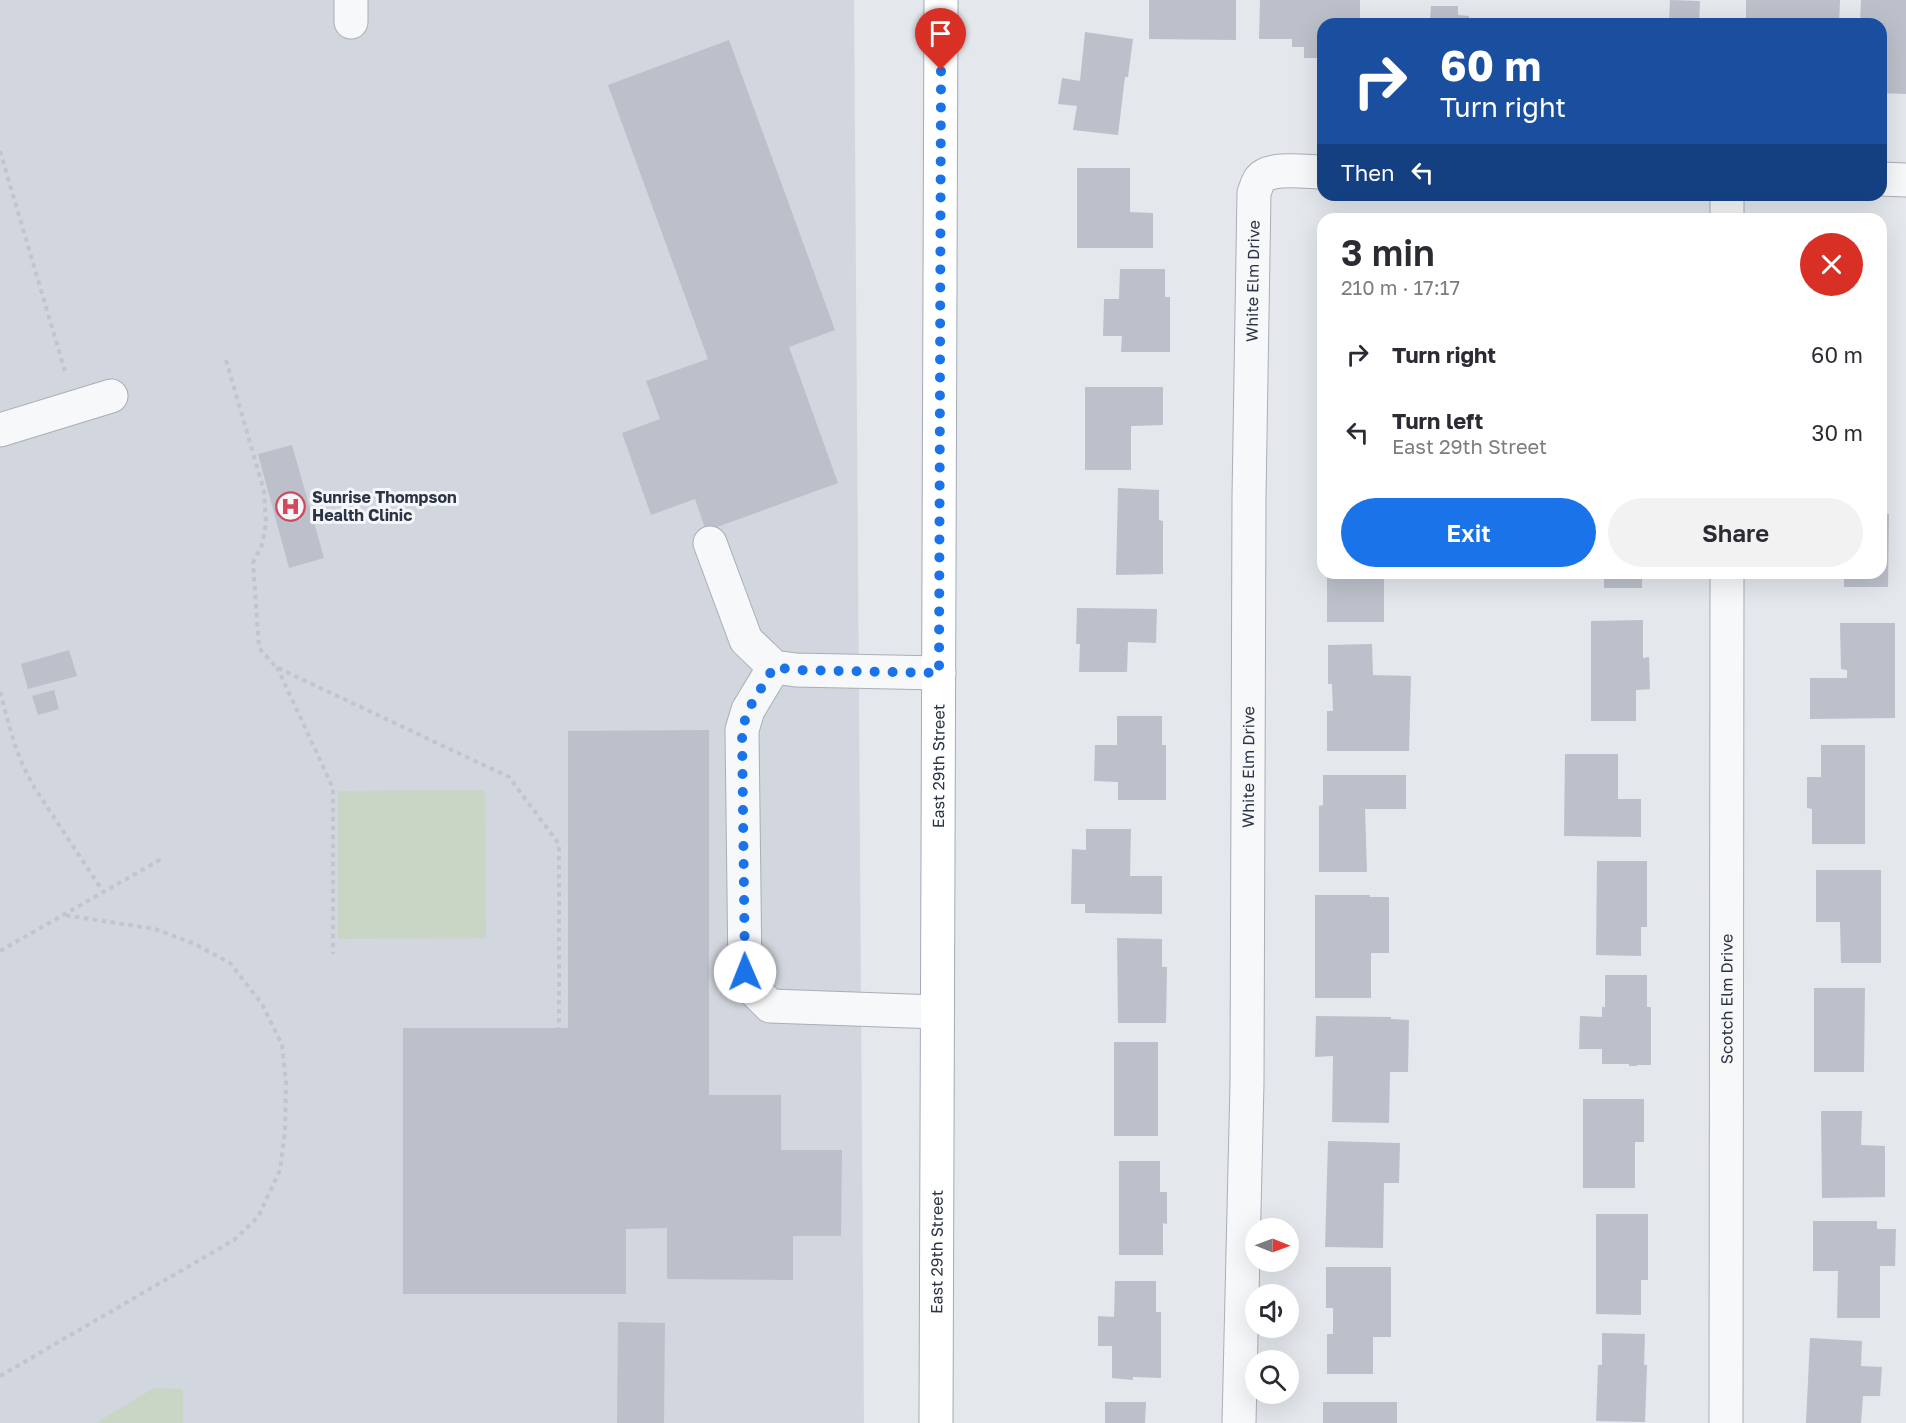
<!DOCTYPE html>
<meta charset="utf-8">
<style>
:root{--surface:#fff;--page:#f2f2f3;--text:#2b2b33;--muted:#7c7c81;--accent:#1a73e8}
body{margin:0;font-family:"Golos Text",sans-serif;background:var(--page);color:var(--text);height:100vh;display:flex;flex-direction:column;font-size:22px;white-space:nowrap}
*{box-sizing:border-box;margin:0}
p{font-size:20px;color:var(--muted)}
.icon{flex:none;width:33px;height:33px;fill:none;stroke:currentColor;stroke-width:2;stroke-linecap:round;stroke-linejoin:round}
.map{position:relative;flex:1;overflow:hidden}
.side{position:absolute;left:1317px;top:213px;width:570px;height:366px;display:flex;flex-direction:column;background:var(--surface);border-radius:18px;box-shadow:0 6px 24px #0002}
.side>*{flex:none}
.guide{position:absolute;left:1317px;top:18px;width:570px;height:183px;border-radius:18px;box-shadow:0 6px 24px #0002;background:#1a4fa0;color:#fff;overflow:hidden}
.needle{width:39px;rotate:91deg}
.buttons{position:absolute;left:1245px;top:1218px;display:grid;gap:12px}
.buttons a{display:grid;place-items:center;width:54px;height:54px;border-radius:50%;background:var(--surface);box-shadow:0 6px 24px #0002;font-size:30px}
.pin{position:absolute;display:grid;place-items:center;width:51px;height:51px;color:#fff;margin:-62px -26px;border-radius:50% 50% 50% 0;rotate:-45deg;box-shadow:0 0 6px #0007}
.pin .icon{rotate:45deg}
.me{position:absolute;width:66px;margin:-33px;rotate:359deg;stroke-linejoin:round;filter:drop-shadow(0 0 4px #0008)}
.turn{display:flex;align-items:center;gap:21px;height:126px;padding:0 24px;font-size:27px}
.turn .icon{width:78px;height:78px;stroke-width:2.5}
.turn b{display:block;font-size:42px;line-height:51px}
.then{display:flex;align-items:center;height:57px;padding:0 24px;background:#0003;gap:12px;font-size:22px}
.round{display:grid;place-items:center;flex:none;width:63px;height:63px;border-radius:32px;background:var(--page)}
.headline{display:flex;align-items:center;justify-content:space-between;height:102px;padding:0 24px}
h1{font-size:36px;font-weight:600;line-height:45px}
.button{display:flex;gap:12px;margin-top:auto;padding:12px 24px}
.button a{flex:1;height:69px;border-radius:36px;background:var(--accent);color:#fff;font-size:24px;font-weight:600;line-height:69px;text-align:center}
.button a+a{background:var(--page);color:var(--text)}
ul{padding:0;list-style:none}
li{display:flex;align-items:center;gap:18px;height:78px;padding:0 24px}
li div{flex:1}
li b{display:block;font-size:22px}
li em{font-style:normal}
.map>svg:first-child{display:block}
.built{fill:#d2d6de}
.green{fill:#c9d6c5}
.building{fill:#bbc0ca}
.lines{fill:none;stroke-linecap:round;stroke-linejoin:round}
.minor-casing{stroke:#a9aeb7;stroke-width:35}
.major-casing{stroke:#a3abb8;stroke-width:35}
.path{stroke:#c2c5cb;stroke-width:4;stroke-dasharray:4.5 4.5;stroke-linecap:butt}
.minor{stroke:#f7f8fa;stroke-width:33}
.major{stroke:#fff;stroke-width:33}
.route{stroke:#1a73e8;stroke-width:10;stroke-dasharray:0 18}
.labels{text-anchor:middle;stroke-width:6;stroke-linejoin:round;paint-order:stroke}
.street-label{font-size:16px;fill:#2b3445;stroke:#f4f6f9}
.poi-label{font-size:16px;font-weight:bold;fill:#2b3445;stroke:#f4f6f9;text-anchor:start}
</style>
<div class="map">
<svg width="1906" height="1423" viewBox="0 0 1906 1423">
<rect width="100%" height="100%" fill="#e4e7ec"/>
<path class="built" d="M0 0H854L864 1423H0Z"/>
<path class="green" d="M485 790 486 938 338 939V791Z
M154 1388 183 1389V1423H96Z"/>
<path class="building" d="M1149 0H1236V40L1149 39Z
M1260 0H1360V24H1323V58H1304V47H1292V39H1259Z
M1670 0 1700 1 1699 24H1618V20L1669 22Z
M1746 0H1840L1839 24H1746Z
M1861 0H1906V94L1881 93V24H1860Z
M1431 6H1458V15L1469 16V22H1482V24H1382V19L1430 21Z
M1085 32 1133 39 1128 77H1125L1118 135 1073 130 1077 106 1058 104 1062 78 1080 81Z
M729 40 835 330 789 347 838 483 706 531 695 499 651 515 622 433 660 419 646 381 708 359 608 85Z
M1077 168H1130V212L1153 213V248H1077Z
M1881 255H1887L1886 298H1881Z
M1321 263 1323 264V292H1320Z
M1120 269H1165V297H1170V352H1121L1122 336H1103L1104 299H1119Z
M1085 387H1163V425L1131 426V470H1085Z
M292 445 324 558 289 568 258 454Z
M1118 488 1159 490V520L1163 521V574L1116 575Z
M1881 514H1889L1888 587H1844V573H1881Z
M1327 573H1384V622H1327Z
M1604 573H1642V588H1604Z
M1077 608 1157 609 1156 643 1128 642 1127 672H1079L1080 644H1076Z
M1643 620V658L1649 657 1650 689 1636 690V721H1591V621Z
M1840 623H1895V718L1810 719V678H1847V670L1841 669Z
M1372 644 1373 675 1411 676 1409 751H1327V711H1333L1332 684H1328V645Z
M69 650 77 676 28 689 21 664Z
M54 690 59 709 38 715 32 696Z
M1117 716H1162V745H1166V800H1118V782L1094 781 1095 745H1117Z
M709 730V1095H781V1150H842L841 1236H793V1280L667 1279V1228L626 1229V1294H403V1028H568V731Z
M1821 745H1865V844H1812V809L1807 808V777H1821Z
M1565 754H1618V799H1641V837L1564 836Z
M1323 775H1406V809H1365L1367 872H1319V806L1323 805Z
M1086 829H1131L1130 876H1162V914L1085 913V904H1071L1072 849 1086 850Z
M1597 861H1647V927H1641V956L1596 955Z
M1816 870H1881V963H1841L1840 922H1816Z
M1315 895H1370V897H1389V953H1371V998H1315Z
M1117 938 1162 939V967H1167L1166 1023H1118Z
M1605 975H1647V1007H1651V1065H1637V1066H1629V1064H1602V1049H1579L1580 1016 1602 1017V1007H1605Z
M1814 988H1865L1864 1072H1814Z
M1316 1016 1391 1017V1019L1409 1020 1408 1072H1390L1389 1123 1332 1122 1333 1056 1315 1057Z
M1114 1042H1158V1136H1114Z
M1583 1099H1644V1142H1635V1188H1583Z
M1821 1111H1862L1861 1145 1885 1146V1197L1822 1198Z
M1328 1141 1400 1143 1399 1183H1384L1383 1248 1325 1247Z
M1119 1161H1160V1192H1167V1224L1163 1223V1255H1119Z
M1596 1214H1648V1280H1641V1315L1596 1314Z
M1813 1221H1877V1229H1896L1895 1266H1880V1318H1837L1838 1271H1813Z
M1326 1267H1391V1337H1373V1374H1327V1334H1333V1308H1326Z
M1115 1281H1156V1312H1161V1378L1133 1377V1380L1112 1378V1346H1098V1316L1114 1317Z
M618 1322 665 1323 664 1423H617Z
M1602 1333 1645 1334 1644 1365H1647L1645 1422 1596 1421 1598 1365H1602Z
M1810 1338 1862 1341 1861 1366 1882 1367 1880 1396H1863L1861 1423H1806Z
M1105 1402H1146L1145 1423H1105Z
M1323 1402H1397V1423H1323Z"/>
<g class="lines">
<defs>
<g id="minor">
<path d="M351 0V22"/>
<path d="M1881 179 1906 180"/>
<path d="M1727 219V195"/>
<path d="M0 430 111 396"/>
<path d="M710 543 746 640 774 667 796 670 939 673"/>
<path d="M774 667 748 710 742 730 745 972 757 993 770 1006 937 1012"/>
<path id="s1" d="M1239 1423 1247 1083 1249 497 1254 193C1256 188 1257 183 1260 179 1270 166 1308 172 1323 172"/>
<path id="s2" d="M1726 1423 1727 573"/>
</g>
<g id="major">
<path id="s3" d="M936 1423 941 0"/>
</g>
</defs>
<use href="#minor" class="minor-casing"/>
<use href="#major" class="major-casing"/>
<path class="path" d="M0 151 66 375
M226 360 264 491 266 523 262 545 253 563 259 648 276 667 509 777 559 844V1028
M277 667 333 788V954
M0 692 14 743 24 768 34 787 104 893
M0 951 163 858
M0 1376 234 1240 258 1217 280 1170 285 1130 286 1083 282 1045 262 1004 230 963 195 944 155 929 64 915"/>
<use href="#minor" class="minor"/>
<use href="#major" class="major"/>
</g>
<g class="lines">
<path class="route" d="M745 972 742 730 748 710 774 667 796 670 939 673 941 70"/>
</g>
<defs>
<symbol id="hospital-ring" viewBox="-11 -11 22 22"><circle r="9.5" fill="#f4f6f9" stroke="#d1495b" stroke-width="1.5"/><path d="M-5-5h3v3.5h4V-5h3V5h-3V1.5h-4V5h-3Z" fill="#d1495b"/></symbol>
</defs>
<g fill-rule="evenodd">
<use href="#hospital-ring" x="274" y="490" width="33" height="33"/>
</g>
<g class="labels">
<g class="street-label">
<text dy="6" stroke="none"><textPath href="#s1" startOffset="1142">White Elm Drive</textPath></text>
<text dy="6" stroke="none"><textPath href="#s3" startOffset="657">East 29th Street</textPath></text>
<text dy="6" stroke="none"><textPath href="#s1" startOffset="656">White Elm Drive</textPath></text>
<text dy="6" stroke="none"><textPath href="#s2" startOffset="424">Scotch Elm Drive</textPath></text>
<text dy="6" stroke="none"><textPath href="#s3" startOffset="171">East 29th Street</textPath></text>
</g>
<g class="poi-label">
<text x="312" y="503">Sunrise Thompson<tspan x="312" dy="18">Health Clinic</tspan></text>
</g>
</g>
</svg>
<div class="buttons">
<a><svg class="needle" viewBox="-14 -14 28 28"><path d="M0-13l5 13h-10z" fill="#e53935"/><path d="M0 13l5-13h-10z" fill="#7c7c81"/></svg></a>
<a><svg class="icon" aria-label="sound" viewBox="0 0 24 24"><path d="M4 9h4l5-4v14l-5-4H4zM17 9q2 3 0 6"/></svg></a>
<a><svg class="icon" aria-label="search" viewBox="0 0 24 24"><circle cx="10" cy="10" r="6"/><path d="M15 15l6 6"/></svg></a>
</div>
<div class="pin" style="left:941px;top:70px;background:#d93025"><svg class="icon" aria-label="arrive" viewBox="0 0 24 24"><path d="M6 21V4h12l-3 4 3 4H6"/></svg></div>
<svg class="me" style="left:745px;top:972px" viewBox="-20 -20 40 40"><circle r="19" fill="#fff"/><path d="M0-13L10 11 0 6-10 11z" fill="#1a73e8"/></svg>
<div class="guide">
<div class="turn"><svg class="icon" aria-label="right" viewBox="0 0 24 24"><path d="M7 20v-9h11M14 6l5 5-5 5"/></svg><div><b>60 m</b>Turn right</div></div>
<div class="then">Then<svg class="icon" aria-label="left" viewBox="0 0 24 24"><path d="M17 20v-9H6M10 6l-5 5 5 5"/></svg></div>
</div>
<section class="side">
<div class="headline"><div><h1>3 min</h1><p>210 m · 17:17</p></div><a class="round" style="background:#d93025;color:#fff"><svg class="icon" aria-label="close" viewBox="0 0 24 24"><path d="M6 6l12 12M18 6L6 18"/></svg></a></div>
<ul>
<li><svg class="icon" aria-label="right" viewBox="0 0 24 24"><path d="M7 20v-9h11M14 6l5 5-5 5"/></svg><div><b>Turn right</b></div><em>60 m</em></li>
<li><svg class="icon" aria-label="left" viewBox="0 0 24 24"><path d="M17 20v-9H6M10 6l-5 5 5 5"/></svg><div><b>Turn left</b><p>East 29th Street</p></div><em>30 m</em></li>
</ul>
<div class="button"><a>Exit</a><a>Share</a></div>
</section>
</div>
